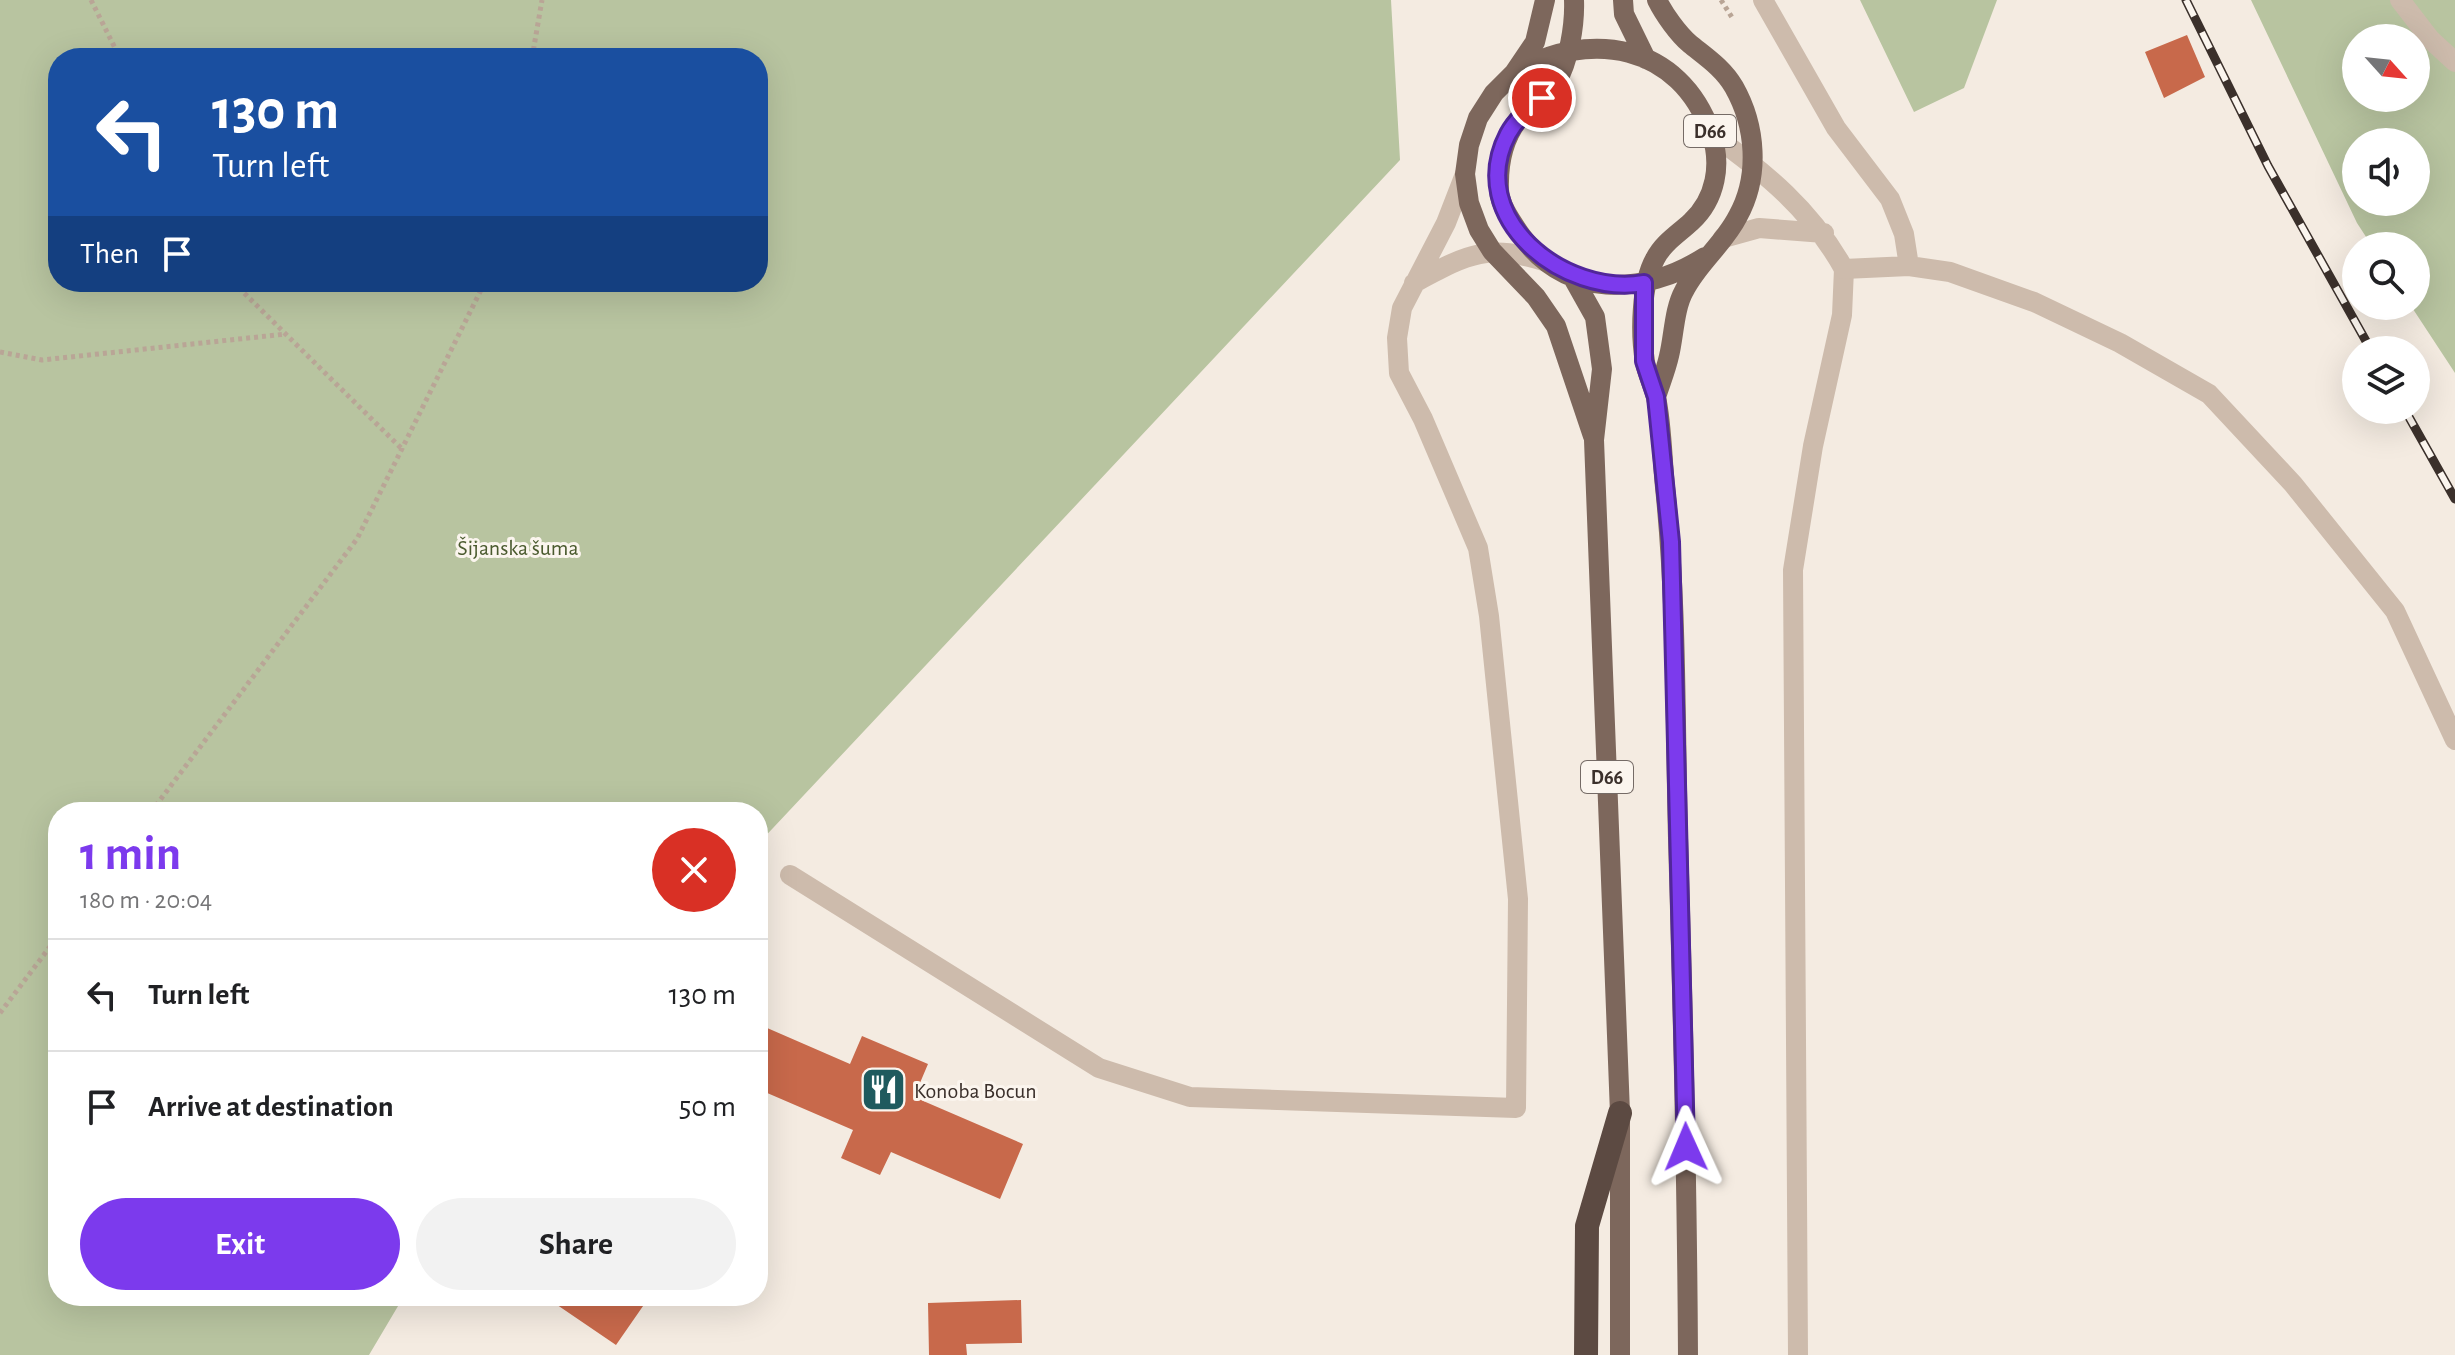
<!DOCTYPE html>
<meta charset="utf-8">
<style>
:root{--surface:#fff;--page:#f2f2f2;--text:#202124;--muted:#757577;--line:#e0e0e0;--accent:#7c3aed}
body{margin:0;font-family:"Alegreya Sans",sans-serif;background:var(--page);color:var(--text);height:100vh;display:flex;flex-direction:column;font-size:30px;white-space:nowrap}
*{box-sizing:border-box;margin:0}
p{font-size:26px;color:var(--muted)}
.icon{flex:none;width:44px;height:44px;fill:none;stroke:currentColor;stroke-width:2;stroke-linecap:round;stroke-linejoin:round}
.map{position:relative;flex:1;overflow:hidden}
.details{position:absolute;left:48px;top:802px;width:720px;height:504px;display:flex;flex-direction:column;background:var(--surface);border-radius:32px;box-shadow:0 8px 32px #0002}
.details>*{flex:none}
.banner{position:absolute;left:48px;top:48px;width:720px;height:244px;border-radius:32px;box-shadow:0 8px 32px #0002;background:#1a4fa0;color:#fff;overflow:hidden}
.needle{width:52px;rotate:117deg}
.buttons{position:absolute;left:2342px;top:24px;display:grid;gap:16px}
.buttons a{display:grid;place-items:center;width:88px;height:88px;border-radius:50%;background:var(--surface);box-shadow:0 8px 32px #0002;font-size:40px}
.pin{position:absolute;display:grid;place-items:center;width:68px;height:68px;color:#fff;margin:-34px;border:4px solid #fff;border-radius:50%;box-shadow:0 2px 8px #0007}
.me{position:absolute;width:88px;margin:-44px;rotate:359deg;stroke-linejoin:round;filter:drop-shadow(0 0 6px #0008)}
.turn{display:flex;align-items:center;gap:28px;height:168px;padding:0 32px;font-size:36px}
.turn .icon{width:104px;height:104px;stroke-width:2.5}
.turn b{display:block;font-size:56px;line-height:68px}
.then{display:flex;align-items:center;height:76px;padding:0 32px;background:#0003;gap:16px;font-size:30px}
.round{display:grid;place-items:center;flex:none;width:84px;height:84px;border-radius:42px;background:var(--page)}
.head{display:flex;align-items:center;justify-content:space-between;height:136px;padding:0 32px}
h1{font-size:48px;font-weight:700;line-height:60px;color:var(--accent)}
.action{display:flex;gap:16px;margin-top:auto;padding:16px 32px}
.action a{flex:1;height:92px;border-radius:48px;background:var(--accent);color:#fff;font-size:32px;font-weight:700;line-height:92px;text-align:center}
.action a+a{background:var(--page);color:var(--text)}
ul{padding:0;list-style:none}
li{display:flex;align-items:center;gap:24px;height:112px;padding:0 32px;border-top:2px solid var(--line)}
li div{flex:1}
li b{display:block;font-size:30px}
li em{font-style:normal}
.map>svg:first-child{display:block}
.green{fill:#b8c4a0;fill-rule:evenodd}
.building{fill:#c8694b}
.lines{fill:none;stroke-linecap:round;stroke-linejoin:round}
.path{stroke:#b9a596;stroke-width:5;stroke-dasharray:4 4;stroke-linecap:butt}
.service{stroke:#cdbbac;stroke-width:20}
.minor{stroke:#cdbbac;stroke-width:20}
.primary{stroke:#7d675c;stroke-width:20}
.motorway{stroke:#5c4a42;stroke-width:24}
.rail-casing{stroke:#3b302b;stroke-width:9}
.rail{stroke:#fbf5ee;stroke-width:6;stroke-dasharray:18;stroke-linecap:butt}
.route-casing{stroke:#51269a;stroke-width:20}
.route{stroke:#7c3aed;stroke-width:14}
.labels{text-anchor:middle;stroke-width:6;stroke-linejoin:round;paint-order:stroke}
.shield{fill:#fbf5ee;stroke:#756b66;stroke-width:2}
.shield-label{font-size:20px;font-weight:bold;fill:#3b302b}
.park-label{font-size:22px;fill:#4a5a2e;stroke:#fbf5ee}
.poi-label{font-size:22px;fill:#3b302b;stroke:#fbf5ee;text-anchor:start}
</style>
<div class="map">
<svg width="2455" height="1355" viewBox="0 0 2455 1355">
<rect width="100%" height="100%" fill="#f4ebe1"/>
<path class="green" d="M0 0H1391L1400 160 758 844V812H58V1296H404L369 1355H0ZM58 58H758V282H58Z
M1860 0H1997L1964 88 1914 112Z
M2251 0H2455V373L2411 306H2416V246H2372L2357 223ZM2356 38H2416V98H2356ZM2356 142H2416V202H2356Z"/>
<path class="building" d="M2187 35 2205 77 2164 98 2145 52Z
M758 1024 850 1064 862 1036 928 1064 914 1097 1023 1144 1000 1199 891 1152 880 1175 841 1158 853 1130 758 1089Z
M544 1296H650L616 1345Z
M1021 1300 1022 1343 966 1344 967 1355H929L928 1303Z"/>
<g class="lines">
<path class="path" d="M91 0 120 58
M1721 0 1733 19
M532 58 542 0
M233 282 402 449
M0 352 42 360 286 334
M151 812 357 539 485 282
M0 1013 58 936"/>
<path class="service" d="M1414 283C1468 254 1486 243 1547 262
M790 875 1099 1068 1190 1097 1516 1108 1518 899 1489 616 1478 548 1423 419 1399 373 1397 338 1402 308 1446 223 1465 174
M1798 1355 1793 570 1813 446 1842 315 1844 269"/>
<path class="minor" d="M1763 0 1836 128 1890 199 1904 234 1909 266
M2400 0 2430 39 2455 62
M1711 134C1766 173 1811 210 1844 269L1909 266 1950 272 2034 302 2120 343 2209 394 2293 484 2395 611 2455 740
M1723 238 1759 228 1824 233"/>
<path class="primary" d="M1545 0 1535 42 1514 73 1494 93 1478 118 1469 145 1465 174 1469 203 1479 230 1492 251 1536 297 1556 326 1593 436
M1574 0C1575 25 1569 61 1556 83 1548 95 1535 102 1525 112 1504 133 1498 161 1499 190 1500 206 1512 222 1520 234 1566 299 1643 296 1705 257
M1623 0 1624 14 1646 59
M1514 73C1589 28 1680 44 1711 133 1722 164 1716 199 1691 222 1678 234 1663 243 1655 259 1641 284 1640 333 1645 362 1647 374 1653 385 1656 397 1662 426 1662 457 1665 487 1677 603 1675 721 1678 838 1683 1011 1687 1183 1688 1355
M1572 276 1595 317 1602 369 1594 440 1620 1113V1355
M1656 397C1660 384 1666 370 1669 356 1674 336 1674 309 1684 291 1698 263 1724 244 1738 216 1760 176 1756 126 1734 87 1723 68 1706 57 1690 44 1678 34 1664 14 1657 0"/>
<path class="motorway" d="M1586 1355 1587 1226 1620 1113"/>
<defs>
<path id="rail" d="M2186 0 2268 166 2371 350
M2405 410 2455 499"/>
</defs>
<use href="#rail" class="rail-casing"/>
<use href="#rail" class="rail"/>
</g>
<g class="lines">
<defs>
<path id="route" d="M1542 98C1530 108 1516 119 1508 134 1464 218 1564 297 1644 283V361L1656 397 1671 542 1686 1147"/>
</defs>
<use href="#route" class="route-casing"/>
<use href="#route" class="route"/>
</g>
<defs>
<symbol id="restaurant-square" viewBox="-11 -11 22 22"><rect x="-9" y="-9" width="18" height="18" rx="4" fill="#1f5a5e" stroke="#fbf5ee"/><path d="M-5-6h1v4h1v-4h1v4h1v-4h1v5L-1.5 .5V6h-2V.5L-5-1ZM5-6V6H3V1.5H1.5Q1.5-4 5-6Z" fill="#fff"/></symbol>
</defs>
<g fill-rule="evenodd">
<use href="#restaurant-square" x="858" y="1064" width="51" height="51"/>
</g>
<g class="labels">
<g class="shield">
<rect x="1684" y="115" width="52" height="32" rx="6"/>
<rect x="1581" y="761" width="52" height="32" rx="6"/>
</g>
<g class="shield-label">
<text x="1710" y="138">D66</text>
<text x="1607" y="784">D66</text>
</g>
<g class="park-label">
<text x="518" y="555">Šijanska šuma</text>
</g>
<g class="poi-label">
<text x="914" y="1098">Konoba Bocun</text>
</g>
</g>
</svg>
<div class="buttons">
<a><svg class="needle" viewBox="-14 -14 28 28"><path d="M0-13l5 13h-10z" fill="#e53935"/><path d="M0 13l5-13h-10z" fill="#757577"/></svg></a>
<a><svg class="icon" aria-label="sound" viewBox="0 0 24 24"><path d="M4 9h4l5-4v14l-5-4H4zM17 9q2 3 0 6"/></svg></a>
<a><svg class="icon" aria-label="search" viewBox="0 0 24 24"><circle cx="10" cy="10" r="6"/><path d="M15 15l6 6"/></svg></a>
<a><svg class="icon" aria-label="layers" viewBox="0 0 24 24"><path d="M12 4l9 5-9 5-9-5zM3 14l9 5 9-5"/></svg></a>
</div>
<div class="pin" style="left:1542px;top:98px;background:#d93025"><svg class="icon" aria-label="arrive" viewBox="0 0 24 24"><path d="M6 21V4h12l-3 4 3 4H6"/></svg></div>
<svg class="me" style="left:1686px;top:1147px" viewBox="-20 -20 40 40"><path d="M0-17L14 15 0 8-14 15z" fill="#7c3aed" stroke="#fff" stroke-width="4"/></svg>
<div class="banner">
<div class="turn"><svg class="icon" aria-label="left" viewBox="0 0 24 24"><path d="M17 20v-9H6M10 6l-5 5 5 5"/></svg><div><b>130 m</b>Turn left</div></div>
<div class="then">Then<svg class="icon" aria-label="arrive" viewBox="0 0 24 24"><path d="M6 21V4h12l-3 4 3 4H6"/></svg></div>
</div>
<section class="details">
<div class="head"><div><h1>1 min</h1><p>180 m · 20:04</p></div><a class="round" style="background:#d93025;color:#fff"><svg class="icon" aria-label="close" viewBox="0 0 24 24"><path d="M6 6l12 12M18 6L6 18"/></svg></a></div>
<ul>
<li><svg class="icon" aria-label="left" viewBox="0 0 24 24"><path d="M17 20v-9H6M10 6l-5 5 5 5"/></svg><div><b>Turn left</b></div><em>130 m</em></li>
<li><svg class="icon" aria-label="arrive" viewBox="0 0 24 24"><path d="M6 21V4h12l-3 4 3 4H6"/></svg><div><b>Arrive at destination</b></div><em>50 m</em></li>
</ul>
<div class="action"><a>Exit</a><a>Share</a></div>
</section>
</div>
